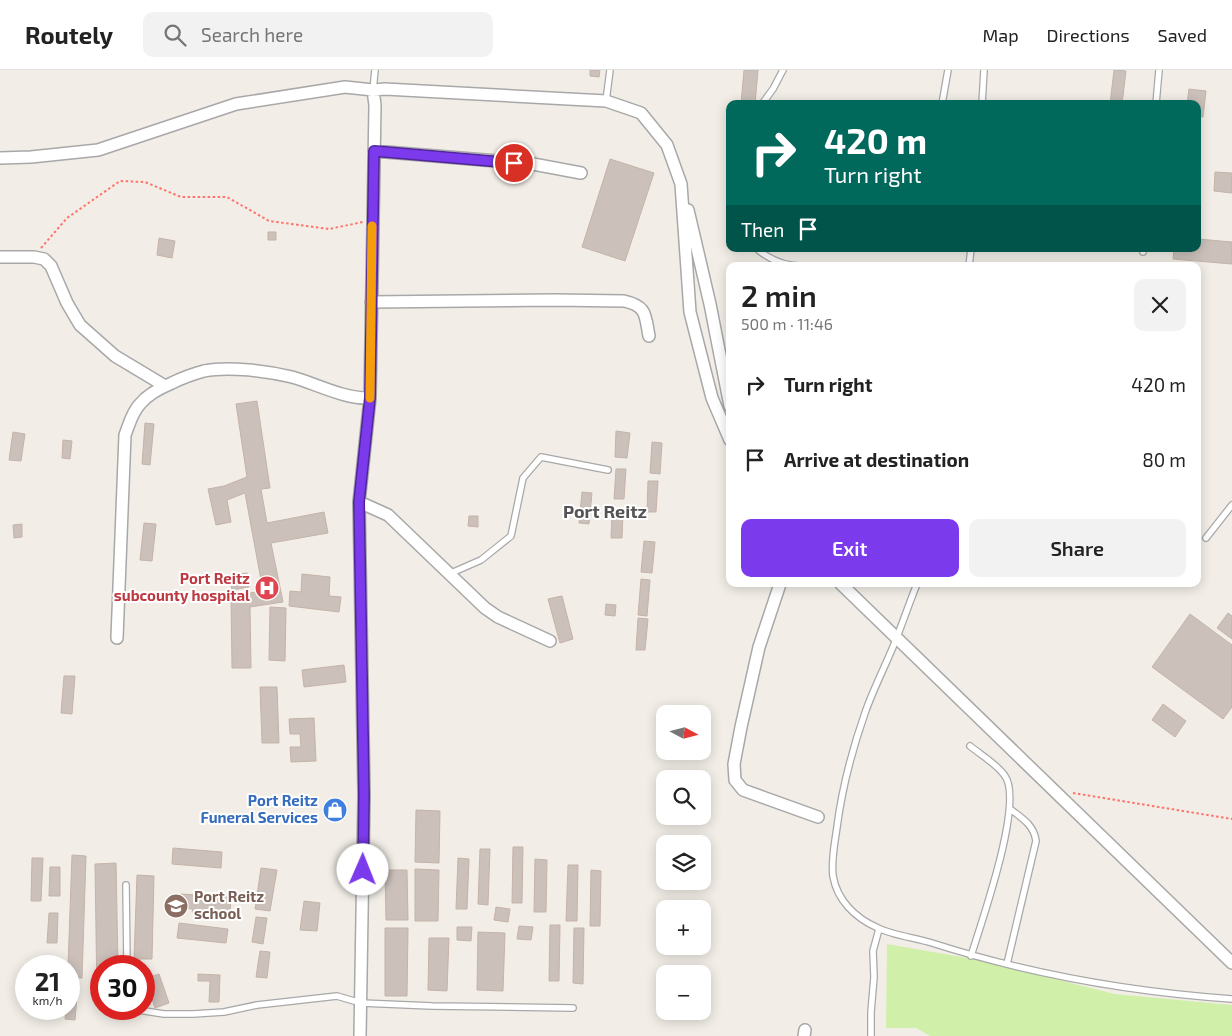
<!DOCTYPE html>
<meta charset="utf-8">
<style>
:root{--surface:#fff;--page:#f2f2f2;--text:#222;--muted:#767676;--line:#e0e0e0;--accent:#7c3aed}
body{margin:0;font-family:"Exo 2",sans-serif;background:var(--page);color:var(--text);height:100vh;display:flex;flex-direction:column;font-size:19px;white-space:nowrap}
*{box-sizing:border-box;margin:0}
p{font-size:16px;color:var(--muted)}
.icon{flex:none;width:28px;height:28px;fill:none;stroke:currentColor;stroke-width:2;stroke-linecap:round;stroke-linejoin:round}
.map{position:relative;flex:1;overflow:hidden}
.panel{position:absolute;left:726px;top:192px;width:475px;height:325px;display:flex;flex-direction:column;background:var(--surface);border-radius:10px;box-shadow:0 2px 12px #0003}
.panel>*{flex:none}
.top-card{position:absolute;left:726px;top:30px;width:475px;height:152px;border-radius:10px;box-shadow:0 2px 12px #0003;background:#00695c;color:#fff;overflow:hidden}
.needle{width:32px;rotate:97deg}
.controls{position:absolute;left:656px;top:635px;display:grid;gap:10px}
.controls a{display:grid;place-items:center;width:55px;height:55px;border-radius:10px;background:var(--surface);box-shadow:0 2px 12px #0003;font-size:25px}
.speed{position:absolute;left:15px;top:885px;display:flex;gap:10px;font-size:25px;font-weight:700;text-align:center}
.speed>*{display:grid;place-content:center;width:65px;height:65px;border-radius:50%;background:var(--surface);box-shadow:0 2px 12px #0003;line-height:1}
.speed small{font-size:12px;font-weight:400}
.speed .limit{border:8px solid #d22;background:#fff;color:#111}
.pin{position:absolute;display:grid;place-items:center;width:42px;height:42px;color:#fff;margin:-21px;border:2px solid #fff;border-radius:50%;box-shadow:0 1px 5px #0007}
.me{position:absolute;width:55px;margin:-28px;rotate:1deg;stroke-linejoin:round;filter:drop-shadow(0 0 4px #0008)}
.turn{display:flex;align-items:center;gap:18px;height:105px;padding:0 15px;font-size:22px}
.turn .icon{width:65px;height:65px;stroke-width:2.5}
.turn b{display:block;font-size:35px;line-height:42px}
.then{display:flex;align-items:center;height:48px;padding:0 15px;background:#0003;gap:10px;font-size:19px}
.round{display:grid;place-items:center;flex:none;width:52px;height:52px;border-radius:10px;background:var(--page)}
.headline{display:flex;align-items:center;justify-content:space-between;height:85px;padding:0 15px}
h1{font-size:30px;font-weight:600;line-height:38px}
.cta{display:flex;gap:10px;margin-top:auto;padding:10px 15px}
.cta a{flex:1;height:58px;border-radius:10px;background:var(--accent);color:#fff;font-size:20px;font-weight:600;line-height:58px;text-align:center}
.cta a+a{background:var(--page);color:var(--text)}
ul{padding:0;list-style:none}
li{display:flex;align-items:center;gap:15px;height:75px;padding:0 15px}
li div{flex:1}
li b{display:block;font-size:19px}
li em{font-style:normal}
header{display:flex;align-items:center;gap:30px;box-sizing:border-box;height:70px;padding:0 25px;background:var(--surface);border-bottom:1px solid var(--line)}
header strong{font-size:24px}
nav{display:flex;gap:28px;margin-inline-start:auto;font-size:18px}
.search{width:350px;height:45px;background:var(--page);display:flex;align-items:center;gap:12px;box-sizing:border-box;padding:0 18px;border-radius:10px;color:var(--muted);font-size:19px}
.map>svg:first-child{display:block}
.grass{fill:#d0f0aa}
.building{fill:#cbc0ba;stroke:#c5b3a8}
.lines{fill:none;stroke-linecap:round;stroke-linejoin:round}
.lane-casing{stroke:#a8a8a8;stroke-width:8}
.street-casing{stroke:#a8a8a8;stroke-width:14}
.path{stroke:#ff736b;stroke-width:2;stroke-dasharray:2.5 2.5;stroke-linecap:butt}
.lane{stroke:#fff;stroke-width:5.5}
.street{stroke:#fff;stroke-width:11}
.route-casing{stroke:#51269a;stroke-width:12}
.route{stroke:#7c3aed;stroke-width:9}
.slow{stroke:#f59e0b;stroke-width:9}
.labels{text-anchor:middle;stroke-width:4;stroke-linejoin:round;paint-order:stroke}
.health-label{font-size:15px;font-weight:bold;fill:#be3a42;stroke:#fff;text-anchor:end}
.shop-label{font-size:15px;font-weight:bold;fill:#366cbe;stroke:#fff;text-anchor:end}
.education-label{font-size:15px;font-weight:bold;fill:#785e54;stroke:#fff;text-anchor:start}
.quarter-label{font-size:18px;font-weight:bold;fill:#545454;stroke:#fff}
</style>
<header>
<strong>Routely</strong>
<div class="search"><svg class="icon" aria-label="search" viewBox="0 0 24 24"><circle cx="10" cy="10" r="6"/><path d="M15 15l6 6"/></svg>Search here</div>
<nav><a>Map</a><a>Directions</a><a>Saved</a></nav>
</header>
<div class="map">
<svg width="1232" height="966" viewBox="0 0 1232 966">
<rect width="100%" height="100%" fill="#f2eee7"/>
<path class="grass" d="M887 874 979 890 1115 924 1232 935V966H930L916 958H886Z"/>
<path class="building" d="M590 0H600L599 7 590 6Z
M744 0H758L755 34H741Z
M1114 0 1126 1 1122 34H1110Z
M1189 19 1206 21 1203 47H1198V34H1187Z
M610 89 654 103 625 191 582 177Z
M1215 102 1232 103V123L1214 121Z
M268 162H276V170H268Z
M159 168 175 171 172 188 157 185Z
M1198 169 1232 172V194L1173 189 1174 179H1198Z
M257 331 270 418 261 419 267 453 324 442 328 463 271 473 283 532 250 537 251 598H232L231 526 263 521 245 423 227 430 231 452 216 455 208 419 224 416 247 407 236 334Z
M145 353 154 354 150 395 142 394Z
M616 361 630 363 627 388 615 387Z
M13 362 25 364 21 391 9 390Z
M63 370 72 371 70 389 62 388Z
M652 372 662 373 660 404 650 403Z
M616 399H626L624 429H614Z
M648 411H658L656 442H647Z
M582 422 592 423 589 454 579 453Z
M612 442 623 443 622 468H611Z
M469 446H478V457L468 456Z
M144 453 156 454 152 491 140 490Z
M22 454V467L14 468 13 455Z
M644 471 655 472 652 503 641 502Z
M247 503 249 517 232 520 229 505Z
M302 504 330 507 329 526 341 527 339 542 289 536 290 521 301 522Z
M641 509 650 510 647 546 638 545Z
M562 526 573 569 560 573 548 529Z
M606 534 616 535 615 546 605 545Z
M270 537 286 538 285 591 269 590Z
M1228 543 1232 546V569L1217 558Z
M1190 544 1232 575V637L1223 649 1152 597Z
M638 548 648 549 645 580H636Z
M344 595 346 612 304 617 302 600Z
M64 606H75L72 644 61 643Z
M260 617H277L279 673H262Z
M1163 634 1186 651 1175 667 1152 650Z
M314 648 316 691 291 692 290 677H301L300 664H290L289 649Z
M416 740 440 741 439 793 415 792Z
M513 777H523L522 833H512Z
M173 778 222 782 221 798 172 794Z
M480 779H490L488 835 478 834Z
M72 785 86 786 82 908H69L68 896Z
M32 788H43L41 831H31Z
M458 788 469 789 467 839H456Z
M535 789 547 790 546 842H534Z
M116 793 118 896H101V929H97L95 794Z
M568 795H578L577 851H566Z
M50 797H60V826H49Z
M261 798 277 800 270 841 255 839Z
M415 799 439 800 438 851H415Z
M385 800H407L408 850H386Z
M591 800 601 801 600 856H590Z
M137 805 154 806 152 889H134Z
M181 824 231 827 230 844 192 842 193 839 180 838Z
M304 831 320 833 317 861 300 860Z
M496 837 510 839 508 852 494 850Z
M49 843H58L57 873H47Z
M256 847 267 848 263 874 252 872Z
M179 853 228 859 226 873 177 868Z
M550 855H560L559 911H549Z
M519 856 533 857 531 870 517 869Z
M457 857H472L471 871 457 870Z
M385 858H408L407 926H385Z
M574 858H584L583 914 573 913Z
M478 862 505 863 503 921 477 920Z
M429 868H449L447 921 428 920Z
M260 881 270 882 267 908 256 907Z
M159 904 169 933 155 938 145 909Z
M198 904 220 905 219 932H209L210 911H198Z
M69 925 77 926 75 950 65 949 66 939H69Z"/>
<g class="lines">
<defs>
<path id="lane" d="M373 20 375 0
M606 31 610 0
M762 34 773 19 783 0
M942 34 948 0
M982 34 984 0
M1156 34 1159 0
M757 179C769 189 782 195 798 196
M1143 182V179
M969 196 971 179
M1206 468 1232 435
M449 504 481 490 511 466 523 408 541 387 608 400
M917 514C910 531 904 549 897 567 887 593 874 617 865 643 852 680 842 719 837 757 835 772 831 790 833 806 837 830 855 848 878 858 892 865 916 868 932 873 1029 904 1131 922 1232 929
M970 676C981 685 997 694 1005 706 1024 733 981 853 971 886
M126 815 127 896
M1007 894 1036 771C1034 755 1022 748 1010 739
M132 939 164 944H193L224 942 257 935 337 926 361 933 432 936 573 938
M871 966V942L874 907 873 881 879 859"/>
<path id="street" d="M374 81 533 94 581 103
M0 88 31 87 98 80 236 34 345 17 373 20 385 19 606 31 641 43 667 75 681 114 690 242 712 328 730 370
M688 140 710 234 730 336
M0 187H34L44 189 51 196 67 233 80 255 115 286 165 316
M371 232 554 230 624 231C647 236 645 245 649 266
M359 432 388 445 485 538 498 547 550 571
M780 514 759 577 741 657 734 694 735 710 743 720 818 747
M841 514 1232 893
M117 568 125 365C129 355 132 342 140 334 148 324 160 318 172 313 182 308 193 304 204 301 229 296 267 301 292 307 317 314 344 329 370 328
M360 966 364 725 359 432 370 328 375 35 373 20
M804 966 805 960"/>
</defs>
<use href="#lane" class="lane-casing"/>
<use href="#street" class="street-casing"/>
<path class="path" d="M41 178 67 148 120 111 145 112 181 127H227L269 151 329 159 363 152
M1073 723 1232 749"/>
<use href="#lane" class="lane"/>
<use href="#street" class="street"/>
</g>
<g class="lines">
<defs>
<path id="route" d="M363 800 364 725 359 432 370 328 374 81 514 93"/>
</defs>
<use href="#route" class="route-casing"/>
<use href="#route" class="route"/>
<path class="slow" d="M370 328 372 156"/>
</g>
<defs>
<symbol id="hospital-disc" viewBox="-11 -11 22 22"><circle r="9.5" fill="#e0444e" stroke="#fff"/><path d="M-5-5h3v3.5h4V-5h3V5h-3V1.5h-4V5h-3Z" fill="#fff"/></symbol>
<symbol id="shop-disc" viewBox="-11 -11 22 22"><circle r="9.5" fill="#3f7fe0" stroke="#fff"/><path d="M-5-2.5h2.3a2.7 3.5 0 0 1 5.4 0H5L5.5 6h-11ZM-1.5-2.5h3a1.5 2.3 0 0 0-3 0Z" fill="#fff"/></symbol>
<symbol id="school-disc" viewBox="-11 -11 22 22"><circle r="9.5" fill="#8d6e63" stroke="#fff"/><path d="M0-5L7-2L0 1L-7-2ZM-4 1L0 2.5L4 1V4Q0 6-4 4Z" fill="#fff"/></symbol>
</defs>
<g fill-rule="evenodd">
<use href="#hospital-disc" x="253" y="504" width="28" height="28"/>
<use href="#shop-disc" x="321" y="726" width="28" height="28"/>
<use href="#school-disc" x="162" y="822" width="28" height="28"/>
</g>
<g class="labels">
<g class="health-label">
<text x="250" y="514">Port Reitz<tspan x="250" dy="17">subcounty hospital</tspan></text>
</g>
<g class="shop-label">
<text x="318" y="736">Port Reitz<tspan x="318" dy="17">Funeral Services</tspan></text>
</g>
<g class="education-label">
<text x="194" y="832">Port Reitz<tspan x="194" dy="17">school</tspan></text>
</g>
<g class="quarter-label">
<text x="605" y="448">Port Reitz</text>
</g>
</g>
</svg>
<div class="controls">
<a><svg class="needle" viewBox="-14 -14 28 28"><path d="M0-13l5 13h-10z" fill="#e53935"/><path d="M0 13l5-13h-10z" fill="#767676"/></svg></a>
<a><svg class="icon" aria-label="search" viewBox="0 0 24 24"><circle cx="10" cy="10" r="6"/><path d="M15 15l6 6"/></svg></a>
<a><svg class="icon" aria-label="layers" viewBox="0 0 24 24"><path d="M12 4l9 5-9 5-9-5zM3 14l9 5 9-5"/></svg></a>
<a>+</a>
<a>−</a>
</div>
<div class="speed"><div>21<small>km/h</small></div><div class="limit">30</div></div>
<div class="pin" style="left:514px;top:93px;background:#d93025"><svg class="icon" aria-label="arrive" viewBox="0 0 24 24"><path d="M6 21V4h12l-3 4 3 4H6"/></svg></div>
<svg class="me" style="left:363px;top:800px" viewBox="-20 -20 40 40"><circle r="19" fill="#fff"/><path d="M0-13L10 11 0 6-10 11z" fill="#7c3aed"/></svg>
<div class="top-card">
<div class="turn"><svg class="icon" aria-label="right" viewBox="0 0 24 24"><path d="M7 20v-9h11M14 6l5 5-5 5"/></svg><div><b>420 m</b>Turn right</div></div>
<div class="then">Then<svg class="icon" aria-label="arrive" viewBox="0 0 24 24"><path d="M6 21V4h12l-3 4 3 4H6"/></svg></div>
</div>
<section class="panel">
<div class="headline"><div><h1>2 min</h1><p>500 m · 11:46</p></div><a class="round"><svg class="icon" aria-label="close" viewBox="0 0 24 24"><path d="M6 6l12 12M18 6L6 18"/></svg></a></div>
<ul>
<li><svg class="icon" aria-label="right" viewBox="0 0 24 24"><path d="M7 20v-9h11M14 6l5 5-5 5"/></svg><div><b>Turn right</b></div><em>420 m</em></li>
<li><svg class="icon" aria-label="arrive" viewBox="0 0 24 24"><path d="M6 21V4h12l-3 4 3 4H6"/></svg><div><b>Arrive at destination</b></div><em>80 m</em></li>
</ul>
<div class="cta"><a>Exit</a><a>Share</a></div>
</section>
</div>
